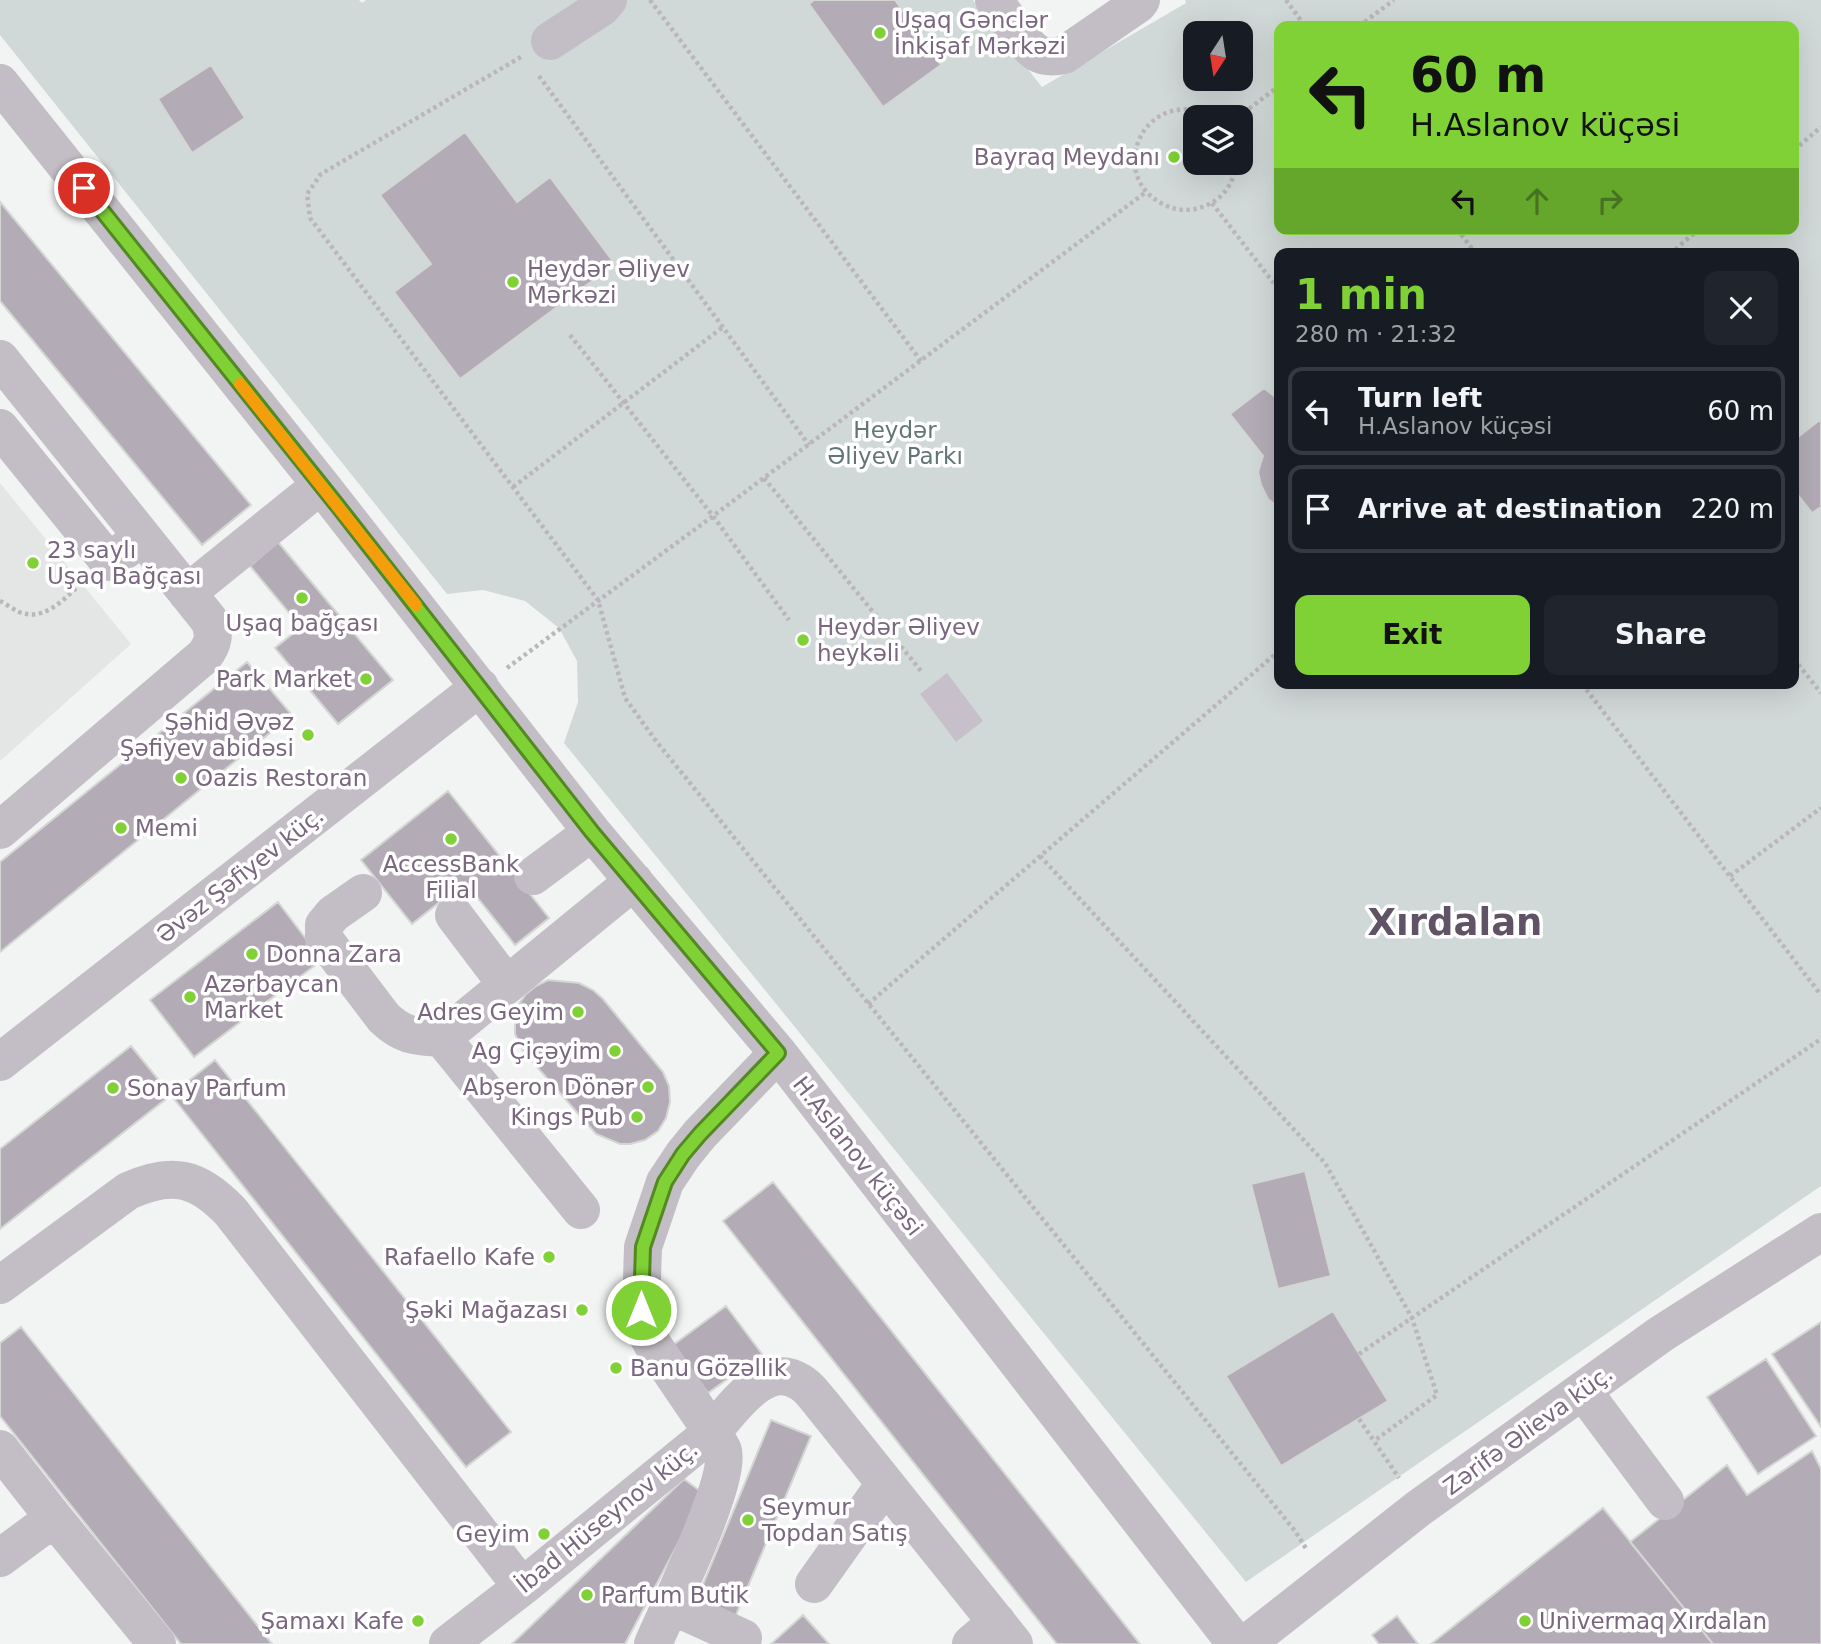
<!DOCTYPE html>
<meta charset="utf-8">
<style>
:root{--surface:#171b24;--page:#20242c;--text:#f1f3f6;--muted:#9ea1a6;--line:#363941;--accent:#7fd135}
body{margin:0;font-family:"DejaVu Sans",sans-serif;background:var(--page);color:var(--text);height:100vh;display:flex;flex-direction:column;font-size:26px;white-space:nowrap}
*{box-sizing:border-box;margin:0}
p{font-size:23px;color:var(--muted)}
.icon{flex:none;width:38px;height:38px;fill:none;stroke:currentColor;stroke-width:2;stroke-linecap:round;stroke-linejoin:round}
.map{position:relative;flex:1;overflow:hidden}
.panel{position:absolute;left:1274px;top:248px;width:525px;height:441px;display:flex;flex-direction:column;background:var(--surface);border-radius:14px;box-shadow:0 7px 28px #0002}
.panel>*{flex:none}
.top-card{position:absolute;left:1274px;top:21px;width:525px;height:214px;border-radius:14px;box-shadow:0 7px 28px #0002;background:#7fd135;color:#111;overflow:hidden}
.needle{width:46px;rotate:192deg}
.tools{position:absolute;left:1183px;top:21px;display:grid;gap:14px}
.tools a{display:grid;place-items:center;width:70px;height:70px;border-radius:14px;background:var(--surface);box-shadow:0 7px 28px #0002;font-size:35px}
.pin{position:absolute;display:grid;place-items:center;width:60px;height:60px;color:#fff;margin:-30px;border:4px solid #fff;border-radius:50%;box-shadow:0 2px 7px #0007}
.me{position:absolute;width:77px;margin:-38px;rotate:0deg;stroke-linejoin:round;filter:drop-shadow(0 0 5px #0008)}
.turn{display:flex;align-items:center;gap:24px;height:147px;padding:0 21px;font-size:32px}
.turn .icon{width:91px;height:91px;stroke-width:2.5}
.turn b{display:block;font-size:49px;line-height:60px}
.lanes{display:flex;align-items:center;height:66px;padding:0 21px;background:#0003;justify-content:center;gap:35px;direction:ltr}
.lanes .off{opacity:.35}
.round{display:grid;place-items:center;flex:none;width:74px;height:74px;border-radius:14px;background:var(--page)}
.headline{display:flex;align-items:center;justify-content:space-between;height:119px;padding:0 21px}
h1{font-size:42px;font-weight:800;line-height:52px;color:var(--accent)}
.cta{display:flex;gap:14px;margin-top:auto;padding:14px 21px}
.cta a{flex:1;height:80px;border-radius:14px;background:var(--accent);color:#111;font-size:28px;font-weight:800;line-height:80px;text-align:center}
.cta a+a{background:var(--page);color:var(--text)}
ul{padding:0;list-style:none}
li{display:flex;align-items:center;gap:21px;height:88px;margin:0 14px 10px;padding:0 7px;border:4px solid var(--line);border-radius:14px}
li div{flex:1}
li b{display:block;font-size:26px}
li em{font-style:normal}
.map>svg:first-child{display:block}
.built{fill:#e4e5e5}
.green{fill:#d1d9d8;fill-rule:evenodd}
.water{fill:#c7c0cb}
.building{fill:#b3acb6;stroke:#d4d6d4;stroke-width:2}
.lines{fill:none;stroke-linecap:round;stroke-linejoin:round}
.path{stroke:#bab6bb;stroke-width:4.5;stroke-dasharray:3.5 3.5;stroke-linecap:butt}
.minor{stroke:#c3bec5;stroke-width:38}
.route-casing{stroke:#538822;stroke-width:18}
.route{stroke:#7fd135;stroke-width:12}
.slow{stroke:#f59e0b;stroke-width:12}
.poi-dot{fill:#7fd135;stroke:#fff;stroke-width:2.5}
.labels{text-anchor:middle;stroke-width:7;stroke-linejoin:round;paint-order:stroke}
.poi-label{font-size:23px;fill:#79667f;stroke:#fff;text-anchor:start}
.park-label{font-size:23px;fill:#647577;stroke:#fff}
.street-label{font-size:23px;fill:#79667f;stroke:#fff}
.town-label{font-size:37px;font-weight:bold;fill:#605365;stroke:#fff}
</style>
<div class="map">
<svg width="1821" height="1644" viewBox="0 0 1821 1644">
<rect width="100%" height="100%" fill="#f1f4f2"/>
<path class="built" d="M0 483 131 644 0 761Z"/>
<path class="green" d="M0 0H359L362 3 366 0H973L1042 87 1186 3 1185 0H1821V1186L1246 1582 564 743 578 702 577 661 559 628 525 601 483 590 447 594 0 35ZM1279 26H1794V229H1279ZM1195 33H1241V79H1195ZM1195 117H1241V163H1195ZM1279 254H1794V684H1279Z"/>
<path class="water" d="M947 673 983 721 956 742 920 694Z"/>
<path class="building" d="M814 0H895L941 65 883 107 809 4Z
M211 65 245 118 192 153 158 99Z
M465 132 517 202 550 177 615 264 460 379 394 292 431 264 380 195Z
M0 202 251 505 202 545 0 301Z
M1264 388 1279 400V508L1268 499 1261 485 1258 472 1263 456 1230 414Z
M1821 419V507L1812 513 1794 490V440Z
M278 542 393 680 338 724 275 648 301 627 250 566Z
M247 662 292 715 0 952V862Z
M448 791 549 918 515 945 465 882 412 924 361 860Z
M278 902 322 960 194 1057 150 1000Z
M548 980 579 983 593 990 603 999 663 1072 669 1086 670 1102 666 1118 658 1131 645 1140 630 1144H620L596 1134 523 1051 515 1034V1016L516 1008 526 994 536 986Z
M131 1046 171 1095 0 1229V1149Z
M215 1060 511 1432 466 1467 171 1095Z
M1305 1171 1331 1276 1278 1289 1251 1184Z
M773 1182 1140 1644H1057L723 1221Z
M726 1306 762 1354 708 1393 673 1345Z
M1333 1311 1388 1401 1281 1466 1226 1376Z
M1821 1322V1427L1772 1354Z
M21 1327 272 1644H181L0 1416V1343Z
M1766 1359 1816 1436 1758 1474 1707 1397Z
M771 1420 811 1436 733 1622 694 1606Z
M1812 1451 1821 1469V1644H1713L1630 1542 1727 1465 1747 1495Z
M684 1479 704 1494 625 1644H512Z
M1603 1508 1713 1644H1431Z
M803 1615 829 1644H771Z
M1397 1616 1418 1644H1379L1372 1635Z"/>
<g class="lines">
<path class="path" d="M650 0 921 361
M1286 0 1305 26
M1359 26 1394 0
M521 57 321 174 307 194 310 218 598 600 625 698 656 741 1295 1531 1307 1550
M539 76 809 445
M1214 117C1146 82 1102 176 1165 205 1179 212 1194 211 1207 205 1224 198 1235 181 1236 163
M1238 117 1279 86
M1794 150 1821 127
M1212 203 1279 290
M1457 229 1476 254
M1670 254 1699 229
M570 335 713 516 789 620
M764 478 921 671
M513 487 723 327
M0 601C6 604 13 609 19 612 45 622 63 599 81 584
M1794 659 1821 693
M507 668 713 516 1146 192
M1582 684 1821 995
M1040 856 1325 1163 1412 1318 1437 1395 1374 1441
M1730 876 1821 808
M868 1004 1279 651
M1359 1354 1821 1039
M1359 1419 1399 1478"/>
<path class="minor" d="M994 0C1004 13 1024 45 1037 53 1046 58 1055 57 1064 55L1138 4 1141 0
M550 41 602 7 608 0
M0 83 321 485 592 832 778 1053 1236 1644
M0 359 209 620C215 635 214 643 204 656L0 830
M0 428 109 562 142 537
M187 593 321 485
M533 876 592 832
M363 893 333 914 324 925V939L384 1018C404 1037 416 1036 442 1038
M454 915 507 985
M0 1062 480 687
M581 1210 442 1038 634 881
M0 1285 128 1191C172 1171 198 1177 231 1212L522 1587
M1583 1391 1665 1501
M0 1449 54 1518 157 1644
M0 1558 54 1518
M814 1584 885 1484
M670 1605 743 1638
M448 1644 522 1587 712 1432 653 1345 645 1331 641 1310 643 1247 665 1182 683 1155 700 1134 778 1053
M653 1644C668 1609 731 1482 723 1451 721 1445 715 1438 712 1432 732 1410 765 1359 800 1382 808 1386 814 1395 820 1402L1014 1644
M971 1644 997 1622
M1246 1644 1419 1508 1661 1334 1821 1232"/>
</g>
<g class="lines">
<defs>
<path id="route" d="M84 188 337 505 592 832 778 1053 700 1134 683 1154 665 1182 643 1247 641 1310"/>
</defs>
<use href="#route" class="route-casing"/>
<use href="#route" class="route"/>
<path class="slow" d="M240 384 416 605"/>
</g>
<g class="poi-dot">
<circle cx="880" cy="33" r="7"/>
<circle cx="1174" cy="157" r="7"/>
<circle cx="513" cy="282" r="7"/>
<circle cx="33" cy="563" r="7"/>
<circle cx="302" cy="598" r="7"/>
<circle cx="803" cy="640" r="7"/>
<circle cx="366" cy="679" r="7"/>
<circle cx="308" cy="735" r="7"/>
<circle cx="181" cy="778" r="7"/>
<circle cx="121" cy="828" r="7"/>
<circle cx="451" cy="839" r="7"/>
<circle cx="252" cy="954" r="7"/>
<circle cx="190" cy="997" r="7"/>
<circle cx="578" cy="1012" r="7"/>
<circle cx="615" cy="1051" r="7"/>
<circle cx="648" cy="1087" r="7"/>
<circle cx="113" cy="1088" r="7"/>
<circle cx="637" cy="1117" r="7"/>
<circle cx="549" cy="1257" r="7"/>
<circle cx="582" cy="1310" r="7"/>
<circle cx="616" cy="1368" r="7"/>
<circle cx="748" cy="1520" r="7"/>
<circle cx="544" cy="1534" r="7"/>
<circle cx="587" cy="1595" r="7"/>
<circle cx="418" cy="1621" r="7"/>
<circle cx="1525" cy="1621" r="7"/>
</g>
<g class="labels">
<g class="poi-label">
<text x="894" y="28">Uşaq Gənclər<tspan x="894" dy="26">İnkişaf Mərkəzi</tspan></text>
<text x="1160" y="165" text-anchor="end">Bayraq Meydanı</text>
<text x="527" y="277">Heydər Əliyev<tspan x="527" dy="26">Mərkəzi</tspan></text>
<text x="47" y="558">23 saylı<tspan x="47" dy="26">Uşaq Bağçası</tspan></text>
<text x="302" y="631" text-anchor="middle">Uşaq bağçası</text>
<text x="817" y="635">Heydər Əliyev<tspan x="817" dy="26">heykəli</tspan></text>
<text x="352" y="687" text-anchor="end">Park Market</text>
<text x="294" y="730" text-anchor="end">Şəhid Əvəz<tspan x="294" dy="26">Şəfiyev abidəsi</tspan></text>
<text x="195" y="786">Oazis Restoran</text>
<text x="135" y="836">Memi</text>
<text x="451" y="872" text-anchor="middle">AccessBank<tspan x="451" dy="26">Filial</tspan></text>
<text x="266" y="962">Donna Zara</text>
<text x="204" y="992">Azərbaycan<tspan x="204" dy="26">Market</tspan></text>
<text x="564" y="1020" text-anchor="end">Adres Geyim</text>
<text x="601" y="1059" text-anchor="end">Ag Çiçəyim</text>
<text x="634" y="1095" text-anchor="end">Abşeron Dönər</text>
<text x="127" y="1096">Sonay Parfum</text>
<text x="623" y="1125" text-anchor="end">Kings Pub</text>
<text x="535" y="1265" text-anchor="end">Rafaello Kafe</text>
<text x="568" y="1318" text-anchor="end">Şəki Mağazası</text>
<text x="630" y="1376">Banu Gözəllik</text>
<text x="762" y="1515">Seymur<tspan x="762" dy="26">Topdan Satış</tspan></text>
<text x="530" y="1542" text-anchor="end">Geyim</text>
<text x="601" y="1603">Parfum Butik</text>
<text x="404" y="1629" text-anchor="end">Şamaxı Kafe</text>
<text x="1539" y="1629">Univermaq Xırdalan</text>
</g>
<g class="park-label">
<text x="895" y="438">Heydər<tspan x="895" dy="26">Əliyev Parkı</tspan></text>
</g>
<g class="street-label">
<text transform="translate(240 875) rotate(-38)" y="8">Əvəz Şəfiyev küç.</text>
<text transform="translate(858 1156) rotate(52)" y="8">H.Aslanov küçəsi</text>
<text transform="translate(1528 1430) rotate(-36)" y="8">Zərifə Əlieva küç.</text>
<text transform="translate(607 1517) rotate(-39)" y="8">İbad Hüseynov küç.</text>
</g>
<g class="town-label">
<text x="1455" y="935">Xırdalan</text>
</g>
</g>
</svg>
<div class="tools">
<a><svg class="needle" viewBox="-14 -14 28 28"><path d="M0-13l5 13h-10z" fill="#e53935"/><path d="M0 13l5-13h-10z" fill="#9ea1a6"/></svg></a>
<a><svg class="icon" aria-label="layers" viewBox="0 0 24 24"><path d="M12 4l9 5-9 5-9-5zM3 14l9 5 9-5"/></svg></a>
</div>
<div class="pin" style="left:84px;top:188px;background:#d93025"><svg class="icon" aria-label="arrive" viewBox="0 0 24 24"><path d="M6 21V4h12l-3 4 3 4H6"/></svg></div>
<svg class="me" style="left:641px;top:1310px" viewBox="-20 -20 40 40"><circle r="17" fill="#7fd135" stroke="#fff" stroke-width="3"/><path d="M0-11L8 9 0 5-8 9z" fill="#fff"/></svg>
<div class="top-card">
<div class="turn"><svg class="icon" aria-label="left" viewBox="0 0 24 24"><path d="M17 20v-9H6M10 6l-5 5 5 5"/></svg><div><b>60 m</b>H.Aslanov küçəsi</div></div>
<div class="lanes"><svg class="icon" aria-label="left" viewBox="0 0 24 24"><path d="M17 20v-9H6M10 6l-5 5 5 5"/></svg><svg class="icon off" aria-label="ahead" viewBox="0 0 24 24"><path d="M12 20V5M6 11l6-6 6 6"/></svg><svg class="icon off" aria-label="right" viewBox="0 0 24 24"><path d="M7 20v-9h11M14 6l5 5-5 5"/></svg></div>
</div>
<section class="panel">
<div class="headline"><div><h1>1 min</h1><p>280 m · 21:32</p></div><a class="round"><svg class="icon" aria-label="close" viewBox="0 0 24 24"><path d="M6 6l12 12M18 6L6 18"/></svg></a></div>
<ul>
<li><svg class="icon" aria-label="left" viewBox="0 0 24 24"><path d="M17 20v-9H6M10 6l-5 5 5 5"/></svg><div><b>Turn left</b><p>H.Aslanov küçəsi</p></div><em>60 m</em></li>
<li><svg class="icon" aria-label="arrive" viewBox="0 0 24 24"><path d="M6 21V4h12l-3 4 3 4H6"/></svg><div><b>Arrive at destination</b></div><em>220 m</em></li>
</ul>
<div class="cta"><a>Exit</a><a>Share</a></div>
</section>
</div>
